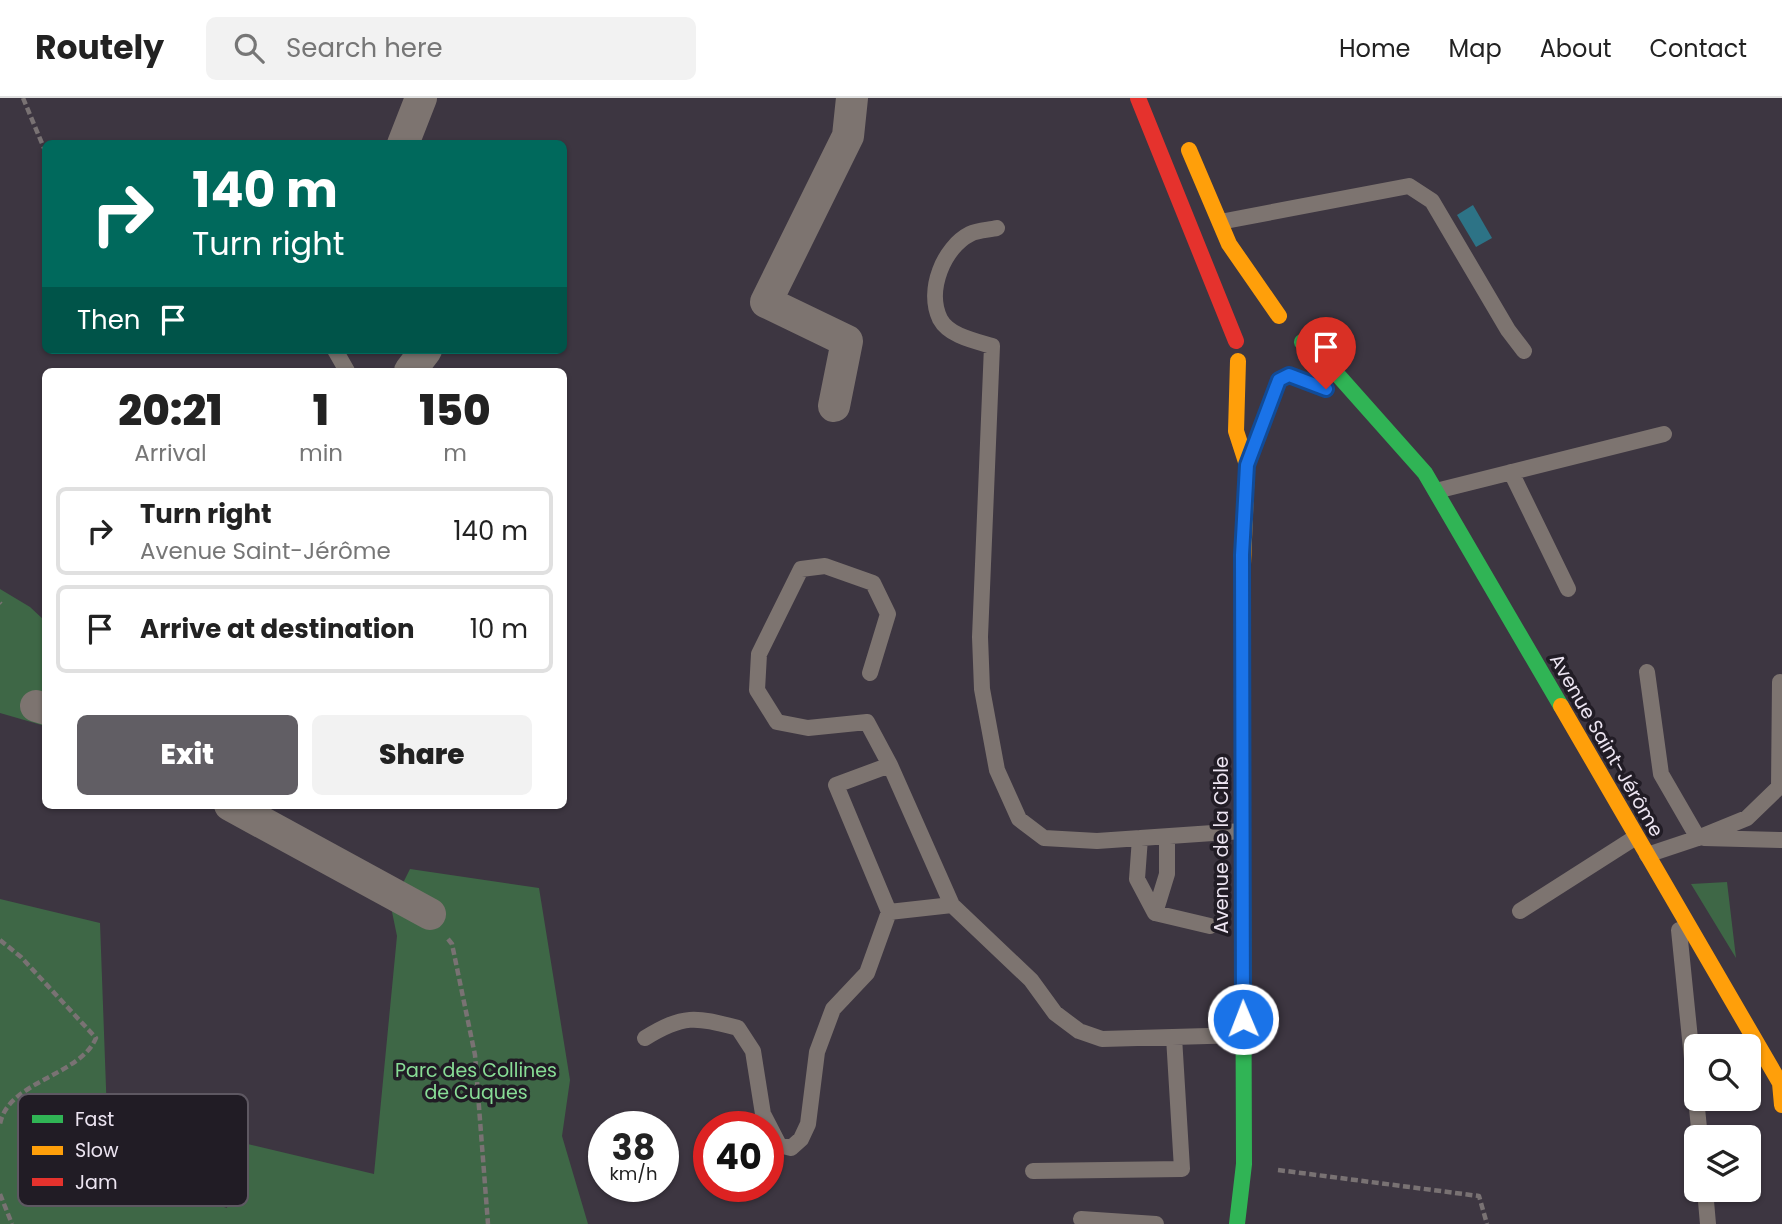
<!DOCTYPE html>
<meta charset="utf-8">
<style>
:root{--surface:#fff;--page:#f2f2f2;--text:#222;--muted:#767676;--line:#e0e0e0;--accent:#615e64}
body{margin:0;font-family:Poppins,sans-serif;background:var(--page);color:var(--text);height:100vh;display:flex;flex-direction:column;font-size:26px;white-space:nowrap}
*{box-sizing:border-box;margin:0}
p{font-size:23px;color:var(--muted)}
.icon{flex:none;width:38px;height:38px;fill:none;stroke:currentColor;stroke-width:2;stroke-linecap:round;stroke-linejoin:round}
.map{position:relative;flex:1;overflow:hidden}
.details{position:absolute;left:42px;top:270px;width:525px;height:441px;display:flex;flex-direction:column;background:var(--surface);border-radius:10px;box-shadow:0 2px 5px #0004}
.details>*{flex:none}
.top-card{position:absolute;left:42px;top:42px;width:525px;height:214px;border-radius:10px;box-shadow:0 2px 5px #0004;background:#00695c;color:#fff;overflow:hidden}
.tools{position:absolute;left:1684px;top:936px;display:grid;gap:14px}
.tools a{display:grid;place-items:center;width:77px;height:77px;border-radius:10px;background:var(--surface);box-shadow:0 2px 5px #0004;font-size:35px}
.speed{position:absolute;left:588px;top:1013px;display:flex;gap:14px;font-size:35px;font-weight:700;text-align:center}
.speed>*{display:grid;place-content:center;width:91px;height:91px;border-radius:50%;background:var(--surface);box-shadow:0 2px 5px #0004;line-height:1}
.speed small{font-size:18px;font-weight:400}
.speed .limit{border:10px solid #d22;background:#fff;color:#111}
.pin{position:absolute;display:grid;place-items:center;width:60px;height:60px;color:#fff;margin:-72px -30px;border-radius:50% 50% 50% 0;rotate:-45deg;box-shadow:0 0 7px #0007}
.pin .icon{rotate:45deg}
.me{position:absolute;width:77px;margin:-38px;rotate:359deg;stroke-linejoin:round;filter:drop-shadow(0 0 5px #0008)}
.turn{display:flex;align-items:center;gap:24px;height:147px;padding:0 35px;font-size:32px}
.turn .icon{width:91px;height:91px;stroke-width:2.5}
.turn b{display:block;font-size:49px;line-height:60px}
.then{display:flex;align-items:center;height:66px;padding:0 35px;background:#0003;gap:14px;font-size:26px}
.eta{display:flex;justify-content:space-evenly;align-items:center;height:119px;text-align:center}
.eta b{font-size:42px;font-weight:800;line-height:49px}
.button{display:flex;gap:14px;margin-top:auto;padding:14px 35px}
.button a{flex:1;height:80px;border-radius:10px;background:var(--accent);color:#fff;font-size:28px;font-weight:800;line-height:80px;text-align:center}
.button a+a{background:var(--page);color:var(--text)}
ul{padding:0;list-style:none}
li{display:flex;align-items:center;gap:21px;height:88px;margin:0 14px 10px;padding:0 21px;border:4px solid var(--line);border-radius:10px}
li div{flex:1}
li b{display:block;font-size:26px}
li em{font-style:normal}
header{display:flex;align-items:center;gap:42px;box-sizing:border-box;height:98px;padding:0 35px;background:var(--surface);border-bottom:2px solid var(--line)}
header strong{font-size:33px}
nav{display:flex;gap:38px;margin-inline-start:auto;font-size:24px}
.search{width:490px;height:63px;background:var(--page);display:flex;align-items:center;gap:18px;box-sizing:border-box;padding:0 24px;border-radius:10px;color:var(--muted);font-size:26px}
.map>svg:first-child{display:block}
.green{fill:#3e6746}
.water{fill:#2d7386}
.lines{fill:none;stroke-linecap:round;stroke-linejoin:round}
.path{stroke:#797273;stroke-width:4.5;stroke-dasharray:7 3.5;stroke-linecap:butt}
.lane{stroke:#7d7470;stroke-width:16}
.street{stroke:#7d7470;stroke-width:32}
.fast{stroke:#30b455;stroke-width:16}
.slow{stroke:#ff9f0a;stroke-width:16}
.jam{stroke:#e5322d;stroke-width:16}
.route-casing{stroke:#114b97;stroke-width:18}
.route{stroke:#1a73e8;stroke-width:12}
.labels{text-anchor:middle;stroke-width:7;stroke-linejoin:round;paint-order:stroke}
.street-label{font-size:19px;fill:#ede5f2;stroke:#211c25}
.park-label{font-size:19px;fill:#88dd96;stroke:#211c25}
.key{fill:#211c25;stroke:#5e5862;stroke-width:2}
.key-label{font-size:19px;fill:#ede5f2}
</style>
<header>
<strong>Routely</strong>
<div class="search"><svg class="icon" aria-label="search" viewBox="0 0 24 24"><circle cx="10" cy="10" r="6"/><path d="M15 15l6 6"/></svg>Search here</div>
<nav><a>Home</a><a>Map</a><a>About</a><a>Contact</a></nav>
</header>
<div class="map">
<svg width="1782" height="1126" viewBox="0 0 1782 1126">
<rect width="100%" height="100%" fill="#3d3641"/>
<path class="green" d="M0 491 30 509 45 523V628L0 615Z
M410 771 539 790 570 982 562 1038 588 1126H0V801L100 825 109 1072 227 1110 235 1043 374 1076 397 838 391 809Z
M1727 784 1736 860 1691 786Z"/>
<path class="water" d="M1473 107 1492 140 1476 149 1457 117Z"/>
<g class="lines">
<path class="path" d="M23 0 46 55
M0 505 1 506
M448 841 452 846 475 957 488 1126
M0 842 21 859 96 940C80 978 8 983 0 1026
M1278 1072 1479 1098 1487 1126
M0 1096 12 1126"/>
<path class="lane" d="M1220 124 1409 88 1432 103 1508 232 1524 253
M997 130C989 132 978 132 970 136 944 149 926 192 940 221 949 238 975 243 992 248L980 539 982 591 997 672 1019 721 1044 740 1097 743 1242 733
M335 252 347 273
M1511 374 1568 491
M1436 393 1664 336
M870 575 888 516 873 485 825 468 801 471 759 556 757 592 777 624 808 630 867 624 890 667
M1140 740 1137 781 1155 815 1210 828
M1698 740 1747 720 1779 689 1780 584
M1704 740 1782 742
M1647 757 1698 740 1661 676 1647 574
M952 807 889 814 836 687 890 667 952 807 1031 882 1055 915 1079 933 1102 941 1243 937
M1520 813 1636 739
M1155 815 1167 776V739
M1679 832 1700 1040
M645 940C684 916 695 919 738 930L753 953 763 1016 779 1047 791 1050 801 1041 808 1026 817 954 833 911 867 875 889 814
M1033 1073 1182 1071 1174 939
M1705 1092 1708 1126
M1081 1121 1156 1126"/>
<path class="street" d="M403 46 421 0
M410 273 426 252
M834 308 847 243 766 204 848 38 852 0
M36 608 46 611
M230 707 430 816"/>
<path class="fast" d="M1302 244 1329 267 1425 375 1561 608
M1237 1126 1244 1066 1242 491"/>
<path class="slow" d="M1189 52 1229 146 1279 218
M1238 263 1236 333 1247 367
M1242 491 1247 367 1279 282
M1561 608 1780 985 1782 1007"/>
<path class="jam" d="M1138 0 1236 243"/>
</g>
<g class="lines">
<defs>
<path id="route" d="M1243 921 1242 457 1247 367 1279 282 1289 277 1326 291"/>
</defs>
<use href="#route" class="route-casing"/>
<use href="#route" class="route"/>
</g>
<g class="labels">
<g class="street-label">
<text transform="translate(1607 647) rotate(60)" y="7">Avenue Saint-Jérôme</text>
<text transform="translate(1221 747) rotate(-90)" y="7">Avenue de la Cible</text>
</g>
<g class="park-label">
<text x="476" y="979">Parc des Collines<tspan x="476" dy="22">de Cuques</tspan></text>
</g>
</g>
<rect x="18" y="996" width="230" height="112" rx="10" class="key"/>
<rect x="32" y="1017" width="31" height="8" fill="#30b455"/>
<rect x="32" y="1048" width="31" height="9" fill="#ff9f0a"/>
<rect x="32" y="1080" width="31" height="8" fill="#e5322d"/>
<g class="key-label">
<text x="75" y="1028">Fast</text>
<text x="75" y="1059">Slow</text>
<text x="75" y="1091">Jam</text>
</g>
</svg>
<div class="tools">
<a><svg class="icon" aria-label="search" viewBox="0 0 24 24"><circle cx="10" cy="10" r="6"/><path d="M15 15l6 6"/></svg></a>
<a><svg class="icon" aria-label="layers" viewBox="0 0 24 24"><path d="M12 4l9 5-9 5-9-5zM3 14l9 5 9-5"/></svg></a>
</div>
<div class="speed"><div>38<small>km/h</small></div><div class="limit">40</div></div>
<div class="pin" style="left:1326px;top:291px;background:#d93025"><svg class="icon" aria-label="arrive" viewBox="0 0 24 24"><path d="M6 21V4h12l-3 4 3 4H6"/></svg></div>
<svg class="me" style="left:1243px;top:921px" viewBox="-20 -20 40 40"><circle r="17" fill="#1a73e8" stroke="#fff" stroke-width="3"/><path d="M0-11L8 9 0 5-8 9z" fill="#fff"/></svg>
<div class="top-card">
<div class="turn"><svg class="icon" aria-label="right" viewBox="0 0 24 24"><path d="M7 20v-9h11M14 6l5 5-5 5"/></svg><div><b>140 m</b>Turn right</div></div>
<div class="then">Then<svg class="icon" aria-label="arrive" viewBox="0 0 24 24"><path d="M6 21V4h12l-3 4 3 4H6"/></svg></div>
</div>
<section class="details">
<div class="eta">
<div><b>20:21</b><p>Arrival</p></div>
<div><b>1</b><p>min</p></div>
<div><b>150</b><p>m</p></div>
</div>
<ul>
<li><svg class="icon" aria-label="right" viewBox="0 0 24 24"><path d="M7 20v-9h11M14 6l5 5-5 5"/></svg><div><b>Turn right</b><p>Avenue Saint-Jérôme</p></div><em>140 m</em></li>
<li><svg class="icon" aria-label="arrive" viewBox="0 0 24 24"><path d="M6 21V4h12l-3 4 3 4H6"/></svg><div><b>Arrive at destination</b></div><em>10 m</em></li>
</ul>
<div class="button"><a>Exit</a><a>Share</a></div>
</section>
</div>
